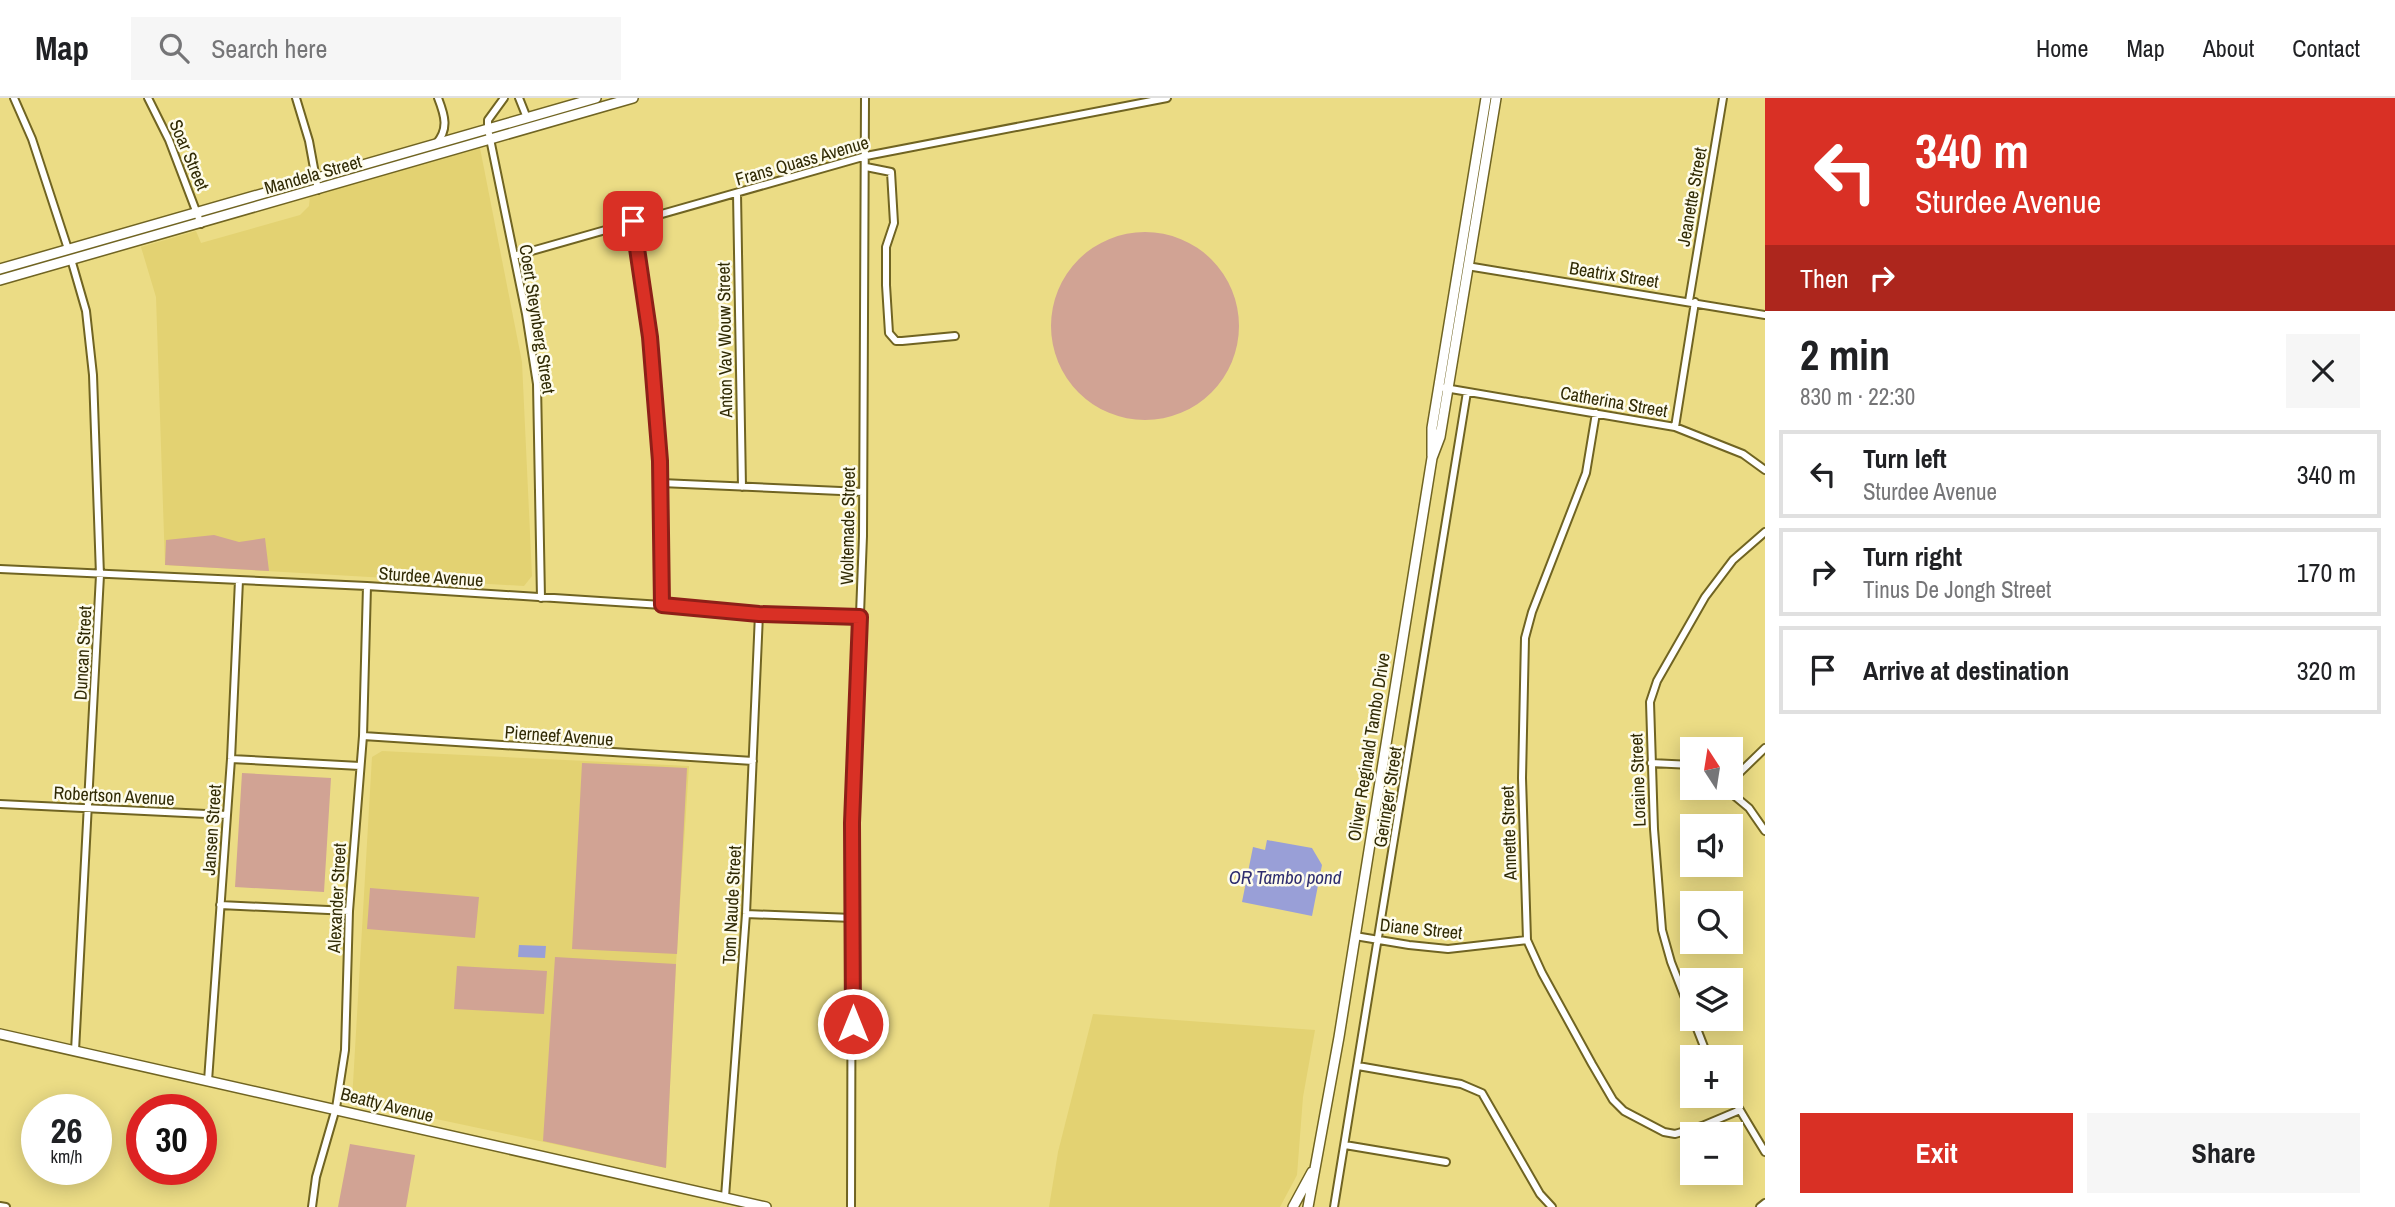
<!DOCTYPE html>
<meta charset="utf-8">
<style>
:root{--surface:#fff;--page:#f6f6f6;--text:#202124;--muted:#757577;--line:#e0e0e0;--accent:#d93025}
body{margin:0;font-family:"Archivo Narrow",sans-serif;background:var(--page);color:var(--text);height:100vh;display:flex;flex-direction:column;font-size:26px;white-space:nowrap}
*{box-sizing:border-box;margin:0}
p{font-size:23px;color:var(--muted)}
.icon{flex:none;width:38px;height:38px;fill:none;stroke:currentColor;stroke-width:2;stroke-linecap:round;stroke-linejoin:round}
.map{position:relative;flex:1;overflow:hidden}
.panel{display:flex;flex-direction:column;background:var(--surface);width:630px}
.panel>*{flex:none}
.guide{background:#d93025;color:#fff;overflow:hidden}
.needle{width:46px;rotate:348deg}
.fabs{position:absolute;left:1680px;top:639px;display:grid;gap:14px}
.fabs a{display:grid;place-items:center;width:63px;height:63px;border-radius:0px;background:var(--surface);box-shadow:0 4px 18px #0003;font-size:35px}
.speed{position:absolute;left:21px;top:996px;display:flex;gap:14px;font-size:35px;font-weight:700;text-align:center}
.speed>*{display:grid;place-content:center;width:91px;height:91px;border-radius:50%;background:var(--surface);box-shadow:0 4px 18px #0003;line-height:1}
.speed small{font-size:18px;font-weight:400}
.speed .limit{border:10px solid #d22;background:#fff;color:#111}
.pin{position:absolute;display:grid;place-items:center;width:60px;height:60px;color:#fff;margin:-30px;border-radius:14px;box-shadow:0 4px 10px #0006}
.me{position:absolute;width:77px;margin:-38px;rotate:0deg;stroke-linejoin:round;filter:drop-shadow(0 0 5px #0008)}
.turn{display:flex;align-items:center;gap:24px;height:147px;padding:0 35px;font-size:32px}
.turn .icon{width:91px;height:91px;stroke-width:2.5}
.turn b{display:block;font-size:49px;line-height:60px}
.then{display:flex;align-items:center;height:66px;padding:0 35px;background:#0003;gap:14px;font-size:26px}
.round{display:grid;place-items:center;flex:none;width:74px;height:74px;border-radius:0px;background:var(--page)}
.overview{display:flex;align-items:center;justify-content:space-between;height:119px;padding:0 35px}
h1{font-size:42px;font-weight:700;line-height:52px}
.cta{display:flex;gap:14px;margin-top:auto;padding:14px 35px}
.cta a{flex:1;height:80px;border-radius:0px;background:var(--accent);color:#fff;font-size:28px;font-weight:700;line-height:80px;text-align:center}
.cta a+a{background:var(--page);color:var(--text)}
ul{padding:0;list-style:none}
li{display:flex;align-items:center;gap:21px;height:88px;margin:0 14px 10px;padding:0 21px;border:4px solid var(--line);border-radius:0px}
li div{flex:1}
li b{display:block;font-size:26px}
li em{font-style:normal}
header{display:flex;align-items:center;gap:42px;box-sizing:border-box;height:98px;padding:0 35px;background:var(--surface);border-bottom:2px solid var(--line)}
header strong{font-size:33px}
nav{display:flex;gap:38px;margin-inline-start:auto;font-size:24px}
.search{width:490px;height:63px;background:var(--page);display:flex;align-items:center;gap:18px;box-sizing:border-box;padding:0 24px;border-radius:0px;color:var(--muted);font-size:26px}
main{display:flex;flex:1;min-height:0}
.map>svg:first-child{display:block}
.built{fill:#e3d272}
.green{fill:#d1a394}
.water{fill:#999fd7}
.lines{fill:none;stroke-linecap:round;stroke-linejoin:round}
.street-casing{stroke:#706422;stroke-width:10}
.secondary-casing{stroke:#706422;stroke-width:12}
.street{stroke:#fff;stroke-width:6}
.secondary{stroke:#fff;stroke-width:9}
.route-casing{stroke:#8d1f18;stroke-width:18}
.route{stroke:#d93025;stroke-width:12}
.labels{text-anchor:middle;stroke-width:5;stroke-linejoin:round;paint-order:stroke}
.street-label{font-size:18px;fill:#302a04;stroke:#fefceb}
.water-label{font-size:19px;font-style:italic;fill:#2e2d6f;stroke:#fefceb}
</style>
<header>
<strong>Map</strong>
<div class="search"><svg class="icon" aria-label="search" viewBox="0 0 24 24"><circle cx="10" cy="10" r="6"/><path d="M15 15l6 6"/></svg>Search here</div>
<nav><a>Home</a><a>Map</a><a>About</a><a>Contact</a></nav>
</header>
<main>
<div class="map">
<svg width="1765" height="1109" viewBox="0 0 1765 1109">
<rect width="100%" height="100%" fill="#ebdc85"/>
<path class="built" d="M480 50 522 264 532 478 524 488 165 467 156 199 141 149 196 133 201 145 300 117 309 108 310 98Z
M382 653 689 668 676 866 666 1070 352 1003 372 659Z
M1093 916 1315 932 1303 999 1297 1077 1280 1109H1049L1058 1054Z"/>
<path class="green" d="M1051 228a94 94 0 1 1 188 0a94 94 0 1 1-188 0Z
M214 437 239 444 265 440 269 473 165 467 166 442Z
M582 665 687 670 677 856 572 851Z
M242 675 331 680 324 794 235 789Z
M370 790 479 799 475 840 367 831Z
M555 859 676 866 666 1070 543 1043Z
M457 868 547 873 544 916 454 911Z
M350 1046 415 1057 406 1109H338Z"/>
<path class="water" d="M1267 742 1312 750 1322 767 1312 818 1242 804 1253 749 1265 752Z
M519 847 546 848 545 860 518 859Z"/>
<g class="lines">
<defs>
<path id="street" d="M14 0 32 41 68 151
M148 0 169 42 201 126
M296 0 309 43 318 92
M504 0 488 22V31L526 216 537 286 541 500
M519 0 527 20
M436 46C449 31 445 18 438 0
M866 69 891 74 894 125 886 149V187L889 235 896 243H902L955 238
M737 95 742 389
M633 123 650 238 661 385 662 507
M514 158 866 58 1167 0
M71 161 86 213 93 277 100 477 75 953
M1467 168 1765 217
M1689 203 1723 0
M1439 289 1675 329 1743 356 1765 372
M1596 315 1586 375 1532 514 1525 540 1522 680 1527 842 1542 875 1592 966 1613 1002 1624 1013 1664 1034 1675 1036 1702 1028 1740 1012
M1675 329 1695 204
M661 385 863 394
M0 471 367 488 662 507 759 516 860 519
M363 638 753 663
M231 661 360 668
M1651 665 1692 667
M1731 683 1765 650
M1725 690 1749 710 1765 733
M0 706 227 717
M220 807 349 813
M746 816 853 820
M1355 838 1409 847 1448 851 1527 842
M1708 959 1671 864 1662 832 1654 731 1650 604 1657 583 1705 499 1733 462 1765 434
M1358 968 1461 986 1482 995 1540 1096 1552 1109
M208 983 231 661 239 482
M1731 997 1765 1054
M1345 1047 1446 1064
M725 1099 746 816 759 516
M0 1108 6 1109
M312 1109 316 1079 336 1010 345 952 349 813 363 638 367 488
M851 1109 852 725 863 438 865 0
M1334 1109 1467 294
M1760 1109 1765 1105"/>
<path id="secondary" d="M0 171 596 0
M0 182 633 0
M1432 358V330L1486 0
M0 936 766 1109
M1293 1109 1312 1074
M1308 1109 1339 939 1432 360 1440 339 1496 0"/>
</defs>
<use href="#street" class="street-casing"/>
<use href="#secondary" class="secondary-casing"/>
<use href="#street" class="street"/>
<use href="#secondary" class="secondary"/>
</g>
<g class="lines">
<defs>
<path id="route" d="M633 123 650 239 660 363 662 507 759 516 860 519 852 725 853 926"/>
</defs>
<use href="#route" class="route-casing"/>
<use href="#route" class="route"/>
</g>
<g class="labels">
<g class="street-label">
<text transform="translate(189 57) rotate(67)" y="6">Soar Street</text>
<text transform="translate(802 63) rotate(-16)" y="6">Frans Quass Avenue</text>
<text transform="translate(313 77) rotate(-16)" y="6">Mandela Street</text>
<text transform="translate(1692 99) rotate(-80)" y="6">Jeanette Street</text>
<text transform="translate(1614 177) rotate(9)" y="6">Beatrix Street</text>
<text transform="translate(537 221) rotate(81)" y="6">Coert Steynberg Street</text>
<text transform="translate(725 242) rotate(-91)" y="6">Anton Vav Wouw Street</text>
<text transform="translate(1614 304) rotate(10)" y="6">Catherina Street</text>
<text transform="translate(848 428) rotate(-89)" y="6">Woltemade Street</text>
<text transform="translate(431 479) rotate(4)" y="6">Sturdee Avenue</text>
<text transform="translate(83 555) rotate(-87)" y="6">Duncan Street</text>
<text transform="translate(559 638) rotate(4)" y="6">Pierneef Avenue</text>
<text transform="translate(1369 649) rotate(-81)" y="6">Oliver Reginald Tambo Drive</text>
<text transform="translate(1638 682) rotate(-92)" y="6">Loraine Street</text>
<text transform="translate(114 698) rotate(3)" y="6">Robertson Avenue</text>
<text transform="translate(1388 699) rotate(-81)" y="6">Geringer Street</text>
<text transform="translate(212 732) rotate(-86)" y="6">Jansen Street</text>
<text transform="translate(1509 735) rotate(-92)" y="6">Annette Street</text>
<text transform="translate(337 800) rotate(-87)" y="6">Alexander Street</text>
<text transform="translate(732 807) rotate(-87)" y="6">Tom Naude Street</text>
<text transform="translate(1421 831) rotate(6)" y="6">Diane Street</text>
<text transform="translate(387 1007) rotate(14)" y="6">Beatty Avenue</text>
</g>
<g class="water-label">
<text x="1285" y="786">OR Tambo pond</text>
</g>
</g>
</svg>
<div class="fabs">
<a><svg class="needle" viewBox="-14 -14 28 28"><path d="M0-13l5 13h-10z" fill="#e53935"/><path d="M0 13l5-13h-10z" fill="#757577"/></svg></a>
<a><svg class="icon" aria-label="sound" viewBox="0 0 24 24"><path d="M4 9h4l5-4v14l-5-4H4zM17 9q2 3 0 6"/></svg></a>
<a><svg class="icon" aria-label="search" viewBox="0 0 24 24"><circle cx="10" cy="10" r="6"/><path d="M15 15l6 6"/></svg></a>
<a><svg class="icon" aria-label="layers" viewBox="0 0 24 24"><path d="M12 4l9 5-9 5-9-5zM3 14l9 5 9-5"/></svg></a>
<a>+</a>
<a>−</a>
</div>
<div class="speed"><div>26<small>km/h</small></div><div class="limit">30</div></div>
<div class="pin" style="left:633px;top:123px;background:#d93025"><svg class="icon" aria-label="arrive" viewBox="0 0 24 24"><path d="M6 21V4h12l-3 4 3 4H6"/></svg></div>
<svg class="me" style="left:853px;top:926px" viewBox="-20 -20 40 40"><circle r="17" fill="#d93025" stroke="#fff" stroke-width="3"/><path d="M0-11L8 9 0 5-8 9z" fill="#fff"/></svg>
</div>
<section class="panel">
<div class="guide">
<div class="turn"><svg class="icon" aria-label="left" viewBox="0 0 24 24"><path d="M17 20v-9H6M10 6l-5 5 5 5"/></svg><div><b>340 m</b>Sturdee Avenue</div></div>
<div class="then">Then<svg class="icon" aria-label="right" viewBox="0 0 24 24"><path d="M7 20v-9h11M14 6l5 5-5 5"/></svg></div>
</div>
<div class="overview"><div><h1>2 min</h1><p>830 m · 22:30</p></div><a class="round"><svg class="icon" aria-label="close" viewBox="0 0 24 24"><path d="M6 6l12 12M18 6L6 18"/></svg></a></div>
<ul>
<li><svg class="icon" aria-label="left" viewBox="0 0 24 24"><path d="M17 20v-9H6M10 6l-5 5 5 5"/></svg><div><b>Turn left</b><p>Sturdee Avenue</p></div><em>340 m</em></li>
<li><svg class="icon" aria-label="right" viewBox="0 0 24 24"><path d="M7 20v-9h11M14 6l5 5-5 5"/></svg><div><b>Turn right</b><p>Tinus De Jongh Street</p></div><em>170 m</em></li>
<li><svg class="icon" aria-label="arrive" viewBox="0 0 24 24"><path d="M6 21V4h12l-3 4 3 4H6"/></svg><div><b>Arrive at destination</b></div><em>320 m</em></li>
</ul>
<div class="cta"><a>Exit</a><a>Share</a></div>
</section>
</main>
